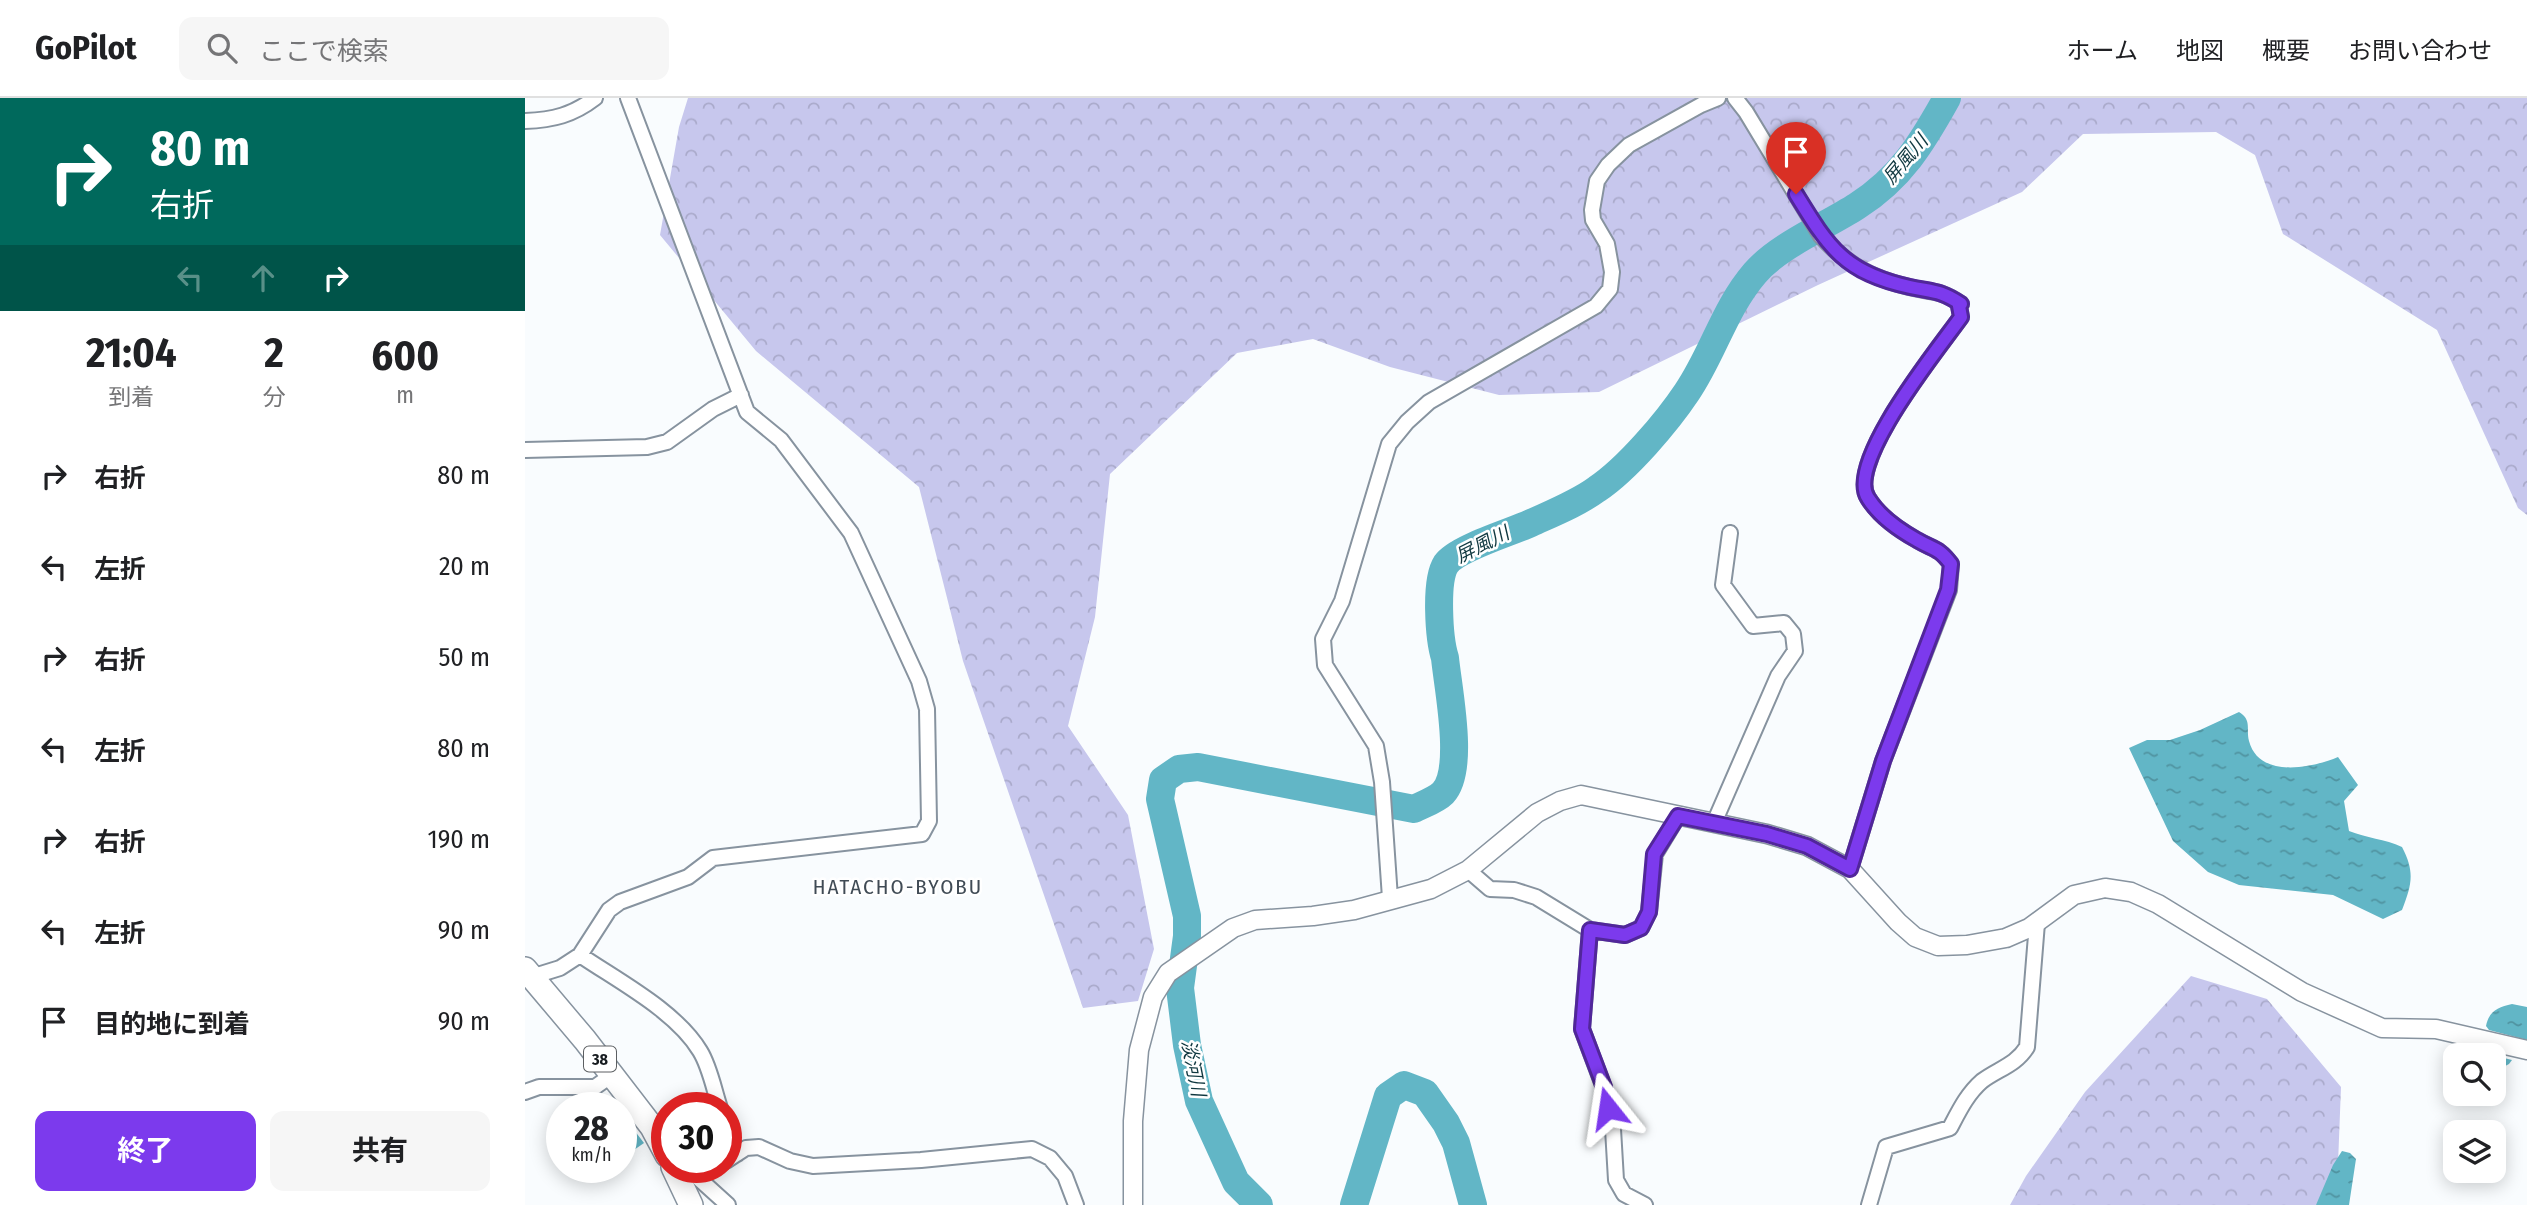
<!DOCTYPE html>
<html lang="ja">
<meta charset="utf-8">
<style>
:root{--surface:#fff;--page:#f6f6f6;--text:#202124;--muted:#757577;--line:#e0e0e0;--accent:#7c3aed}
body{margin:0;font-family:"Fira Sans Condensed","Noto Sans JP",sans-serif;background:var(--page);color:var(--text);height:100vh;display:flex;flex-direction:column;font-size:26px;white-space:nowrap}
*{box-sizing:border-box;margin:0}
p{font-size:23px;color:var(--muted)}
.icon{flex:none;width:38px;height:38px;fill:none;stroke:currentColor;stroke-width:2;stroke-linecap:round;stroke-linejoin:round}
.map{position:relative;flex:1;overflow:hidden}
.drawer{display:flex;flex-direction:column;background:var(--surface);width:525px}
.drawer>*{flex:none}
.hud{background:#00695c;color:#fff;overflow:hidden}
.controls{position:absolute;left:1918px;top:945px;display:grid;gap:14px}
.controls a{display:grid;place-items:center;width:63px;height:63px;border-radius:14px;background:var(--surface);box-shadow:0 4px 18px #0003;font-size:35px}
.speed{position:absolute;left:21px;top:994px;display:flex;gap:14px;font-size:35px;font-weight:700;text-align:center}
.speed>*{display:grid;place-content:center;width:91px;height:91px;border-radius:50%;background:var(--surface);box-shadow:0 4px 18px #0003;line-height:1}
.speed small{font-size:18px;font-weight:400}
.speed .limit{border:10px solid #d22;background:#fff;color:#111}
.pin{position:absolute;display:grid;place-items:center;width:60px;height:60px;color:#fff;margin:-72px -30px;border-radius:50% 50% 50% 0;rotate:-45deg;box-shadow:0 0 7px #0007}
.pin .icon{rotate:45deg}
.me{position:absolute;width:77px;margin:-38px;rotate:345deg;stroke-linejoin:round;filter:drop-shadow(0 0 5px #0008)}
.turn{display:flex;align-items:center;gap:24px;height:147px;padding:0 35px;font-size:32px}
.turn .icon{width:91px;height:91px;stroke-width:2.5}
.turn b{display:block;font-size:49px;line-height:60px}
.lanes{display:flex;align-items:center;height:66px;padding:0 35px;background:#0003;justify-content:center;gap:35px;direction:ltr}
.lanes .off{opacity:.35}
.eta{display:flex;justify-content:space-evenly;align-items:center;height:119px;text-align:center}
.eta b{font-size:42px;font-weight:700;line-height:49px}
.cta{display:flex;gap:14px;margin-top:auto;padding:14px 35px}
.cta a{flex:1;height:80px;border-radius:14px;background:var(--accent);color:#fff;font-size:28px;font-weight:700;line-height:80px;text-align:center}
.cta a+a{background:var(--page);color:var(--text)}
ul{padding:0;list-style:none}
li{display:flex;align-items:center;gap:21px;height:91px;padding:0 35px}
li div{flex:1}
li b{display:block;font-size:26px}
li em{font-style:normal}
header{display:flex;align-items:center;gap:42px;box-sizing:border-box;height:98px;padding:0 35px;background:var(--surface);border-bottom:2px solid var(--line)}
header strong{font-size:33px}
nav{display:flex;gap:38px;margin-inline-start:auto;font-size:24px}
.search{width:490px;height:63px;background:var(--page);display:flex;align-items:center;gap:18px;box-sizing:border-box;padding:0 24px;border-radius:14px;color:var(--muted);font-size:26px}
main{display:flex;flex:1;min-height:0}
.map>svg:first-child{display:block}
.forest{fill:url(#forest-crowns)}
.water{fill:url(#water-ripples)}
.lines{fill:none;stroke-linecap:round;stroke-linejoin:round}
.river{stroke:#62b6c6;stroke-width:28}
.minor-casing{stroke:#87939f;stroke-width:18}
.tertiary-casing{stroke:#87939f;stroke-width:21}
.primary-casing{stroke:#87939f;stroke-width:26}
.minor{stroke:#fff;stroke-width:14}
.tertiary{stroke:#fff;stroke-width:18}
.primary{stroke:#fff;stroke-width:23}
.route-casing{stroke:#51269a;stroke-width:18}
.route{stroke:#7c3aed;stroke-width:12}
.labels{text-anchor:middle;stroke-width:5;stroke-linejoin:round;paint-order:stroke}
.shield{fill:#fff;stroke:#5c5f62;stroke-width:2}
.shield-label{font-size:16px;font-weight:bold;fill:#161b1f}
.water-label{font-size:19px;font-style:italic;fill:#103840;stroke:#fff}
.quarter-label{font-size:21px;letter-spacing:2px;fill:#404b55;stroke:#fff}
</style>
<header>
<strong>GoPilot</strong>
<div class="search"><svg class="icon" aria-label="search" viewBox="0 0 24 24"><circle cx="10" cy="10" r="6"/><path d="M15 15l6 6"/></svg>ここで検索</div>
<nav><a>ホーム</a><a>地図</a><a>概要</a><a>お問い合わせ</a></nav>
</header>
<main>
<section class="drawer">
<div class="hud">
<div class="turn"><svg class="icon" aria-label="right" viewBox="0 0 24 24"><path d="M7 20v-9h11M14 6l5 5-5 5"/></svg><div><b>80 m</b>右折</div></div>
<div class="lanes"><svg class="icon off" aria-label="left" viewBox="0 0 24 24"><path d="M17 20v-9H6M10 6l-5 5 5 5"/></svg><svg class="icon off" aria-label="ahead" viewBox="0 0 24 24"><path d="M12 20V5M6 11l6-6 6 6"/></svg><svg class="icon" aria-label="right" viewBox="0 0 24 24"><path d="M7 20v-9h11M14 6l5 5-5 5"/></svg></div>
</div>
<div class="eta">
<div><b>21:04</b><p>到着</p></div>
<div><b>2</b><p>分</p></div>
<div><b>600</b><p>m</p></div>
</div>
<ul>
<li><svg class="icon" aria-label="right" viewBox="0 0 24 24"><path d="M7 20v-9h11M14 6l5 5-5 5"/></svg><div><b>右折</b></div><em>80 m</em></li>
<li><svg class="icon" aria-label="left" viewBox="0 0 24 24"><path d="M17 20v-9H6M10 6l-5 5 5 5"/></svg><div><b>左折</b></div><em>20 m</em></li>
<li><svg class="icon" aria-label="right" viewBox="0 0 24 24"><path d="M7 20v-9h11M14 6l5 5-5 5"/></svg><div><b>右折</b></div><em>50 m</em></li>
<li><svg class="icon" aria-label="left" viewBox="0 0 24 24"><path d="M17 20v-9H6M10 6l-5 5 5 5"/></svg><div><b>左折</b></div><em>80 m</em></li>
<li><svg class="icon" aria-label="right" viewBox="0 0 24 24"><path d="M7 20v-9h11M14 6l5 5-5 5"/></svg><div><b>右折</b></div><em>190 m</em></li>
<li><svg class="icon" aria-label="left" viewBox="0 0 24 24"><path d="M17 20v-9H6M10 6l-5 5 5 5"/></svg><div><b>左折</b></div><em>90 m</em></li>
<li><svg class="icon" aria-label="arrive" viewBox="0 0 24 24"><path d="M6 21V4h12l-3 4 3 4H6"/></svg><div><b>目的地に到着</b></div><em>90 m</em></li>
</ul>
<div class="cta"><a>終了</a><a>共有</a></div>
</section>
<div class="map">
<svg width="2002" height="1107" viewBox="0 0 2002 1107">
<defs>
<pattern id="forest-crowns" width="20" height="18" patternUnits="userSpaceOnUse" patternTransform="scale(1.75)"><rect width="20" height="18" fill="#c7c7ed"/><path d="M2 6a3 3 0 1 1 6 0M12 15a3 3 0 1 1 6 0" fill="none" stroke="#aaaacb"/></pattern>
<pattern id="water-ripples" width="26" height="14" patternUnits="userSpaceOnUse" patternTransform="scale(1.75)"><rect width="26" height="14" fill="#62b6c6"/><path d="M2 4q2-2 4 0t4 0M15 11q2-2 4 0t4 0" fill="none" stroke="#5093a0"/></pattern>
</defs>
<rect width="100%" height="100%" fill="#f9fcfe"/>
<path class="forest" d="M163 0H2002V417L1993 410 1912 232 1758 136 1730 57 1691 34 1558 36 1497 94 1293 187 1074 294 974 297 865 269 788 241 712 255 585 376 570 519 543 628 603 717 629 851 613 903 558 910 438 563 394 389 231 253 135 137 154 29Z
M1666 878 1742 901 1816 989 1812 1092 1791 1107H1485L1501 1078 1560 994Z"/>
<path class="water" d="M1714 614C1727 622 1721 630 1724 643 1734 681 1787 670 1813 659L1833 687 1819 703 1824 733C1841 740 1860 741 1877 749 1890 774 1887 786 1877 812L1858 821 1808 797 1714 787 1683 774 1648 743 1604 650 1622 642H1645L1675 632Z
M1987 906 2002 909V942L1964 932 1961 928C1964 913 1973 909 1987 906Z
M1928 947 1987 962 1984 966 1969 974V957L1930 959Z
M96 1015 119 1045 96 1061Z
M1817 1053 1825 1055 1831 1061 1824 1107H1791L1808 1067Z"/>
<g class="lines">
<path class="river" d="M734 1107 711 1084 674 1003 662 947 655 890 662 838V818L635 701 638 682 654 671 673 669 889 711C897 707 911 702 918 695 940 672 923 591 920 560 914 541 910 483 921 466 932 450 987 434 1006 425 1028 415 1053 405 1072 391 1102 371 1142 324 1162 294 1188 256 1199 211 1230 175 1253 148 1301 128 1332 108 1376 80 1397 45 1422 0
M829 1107 863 998 879 987 900 995 921 1025 931 1045 948 1107"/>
<defs>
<path id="minor" d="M1210 0 1221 14 1296 138C1322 167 1346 180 1384 189 1408 195 1414 191 1436 206L1434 208 1436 219C1414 250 1320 365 1343 400 1354 418 1374 432 1392 442 1409 452 1413 449 1426 466L1424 492 1358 663 1325 771
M0 23C28 22 48 17 70 0
M0 352 122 349 142 344 188 311 216 297
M1189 725 1253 578 1270 553 1268 536 1259 525 1228 528 1198 487 1205 435
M943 772 965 791 989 792 1011 799 1065 832 1100 837 1116 830 1124 814 1130 756 1153 718
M865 800 857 684 851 648 800 567 798 541 817 503 864 346 882 324 904 304 1071 208 1085 191 1087 174 1082 146 1068 122 1067 112 1072 83 1083 67 1104 47 1176 7 1193 0
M1065 832 1057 931 1079 990 1088 1031 1091 1082 1099 1096 1120 1107
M55 857C93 883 151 913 175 953 185 969 189 992 195 1010
M6 879 35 870 55 857 84 812 95 804 163 779 188 760 397 736 404 723 402 611 394 583 326 435 256 342 222 314 103 0
M0 994 14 989H70L87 977
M201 1027 212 1056
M201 1063 221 1050 234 1049 265 1063 288 1068 396 1062 507 1051 525 1060 540 1078 551 1107
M161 1069 203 1107
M174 1079 191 1069
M1344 1107 1361 1049 1425 1030C1434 1013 1442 996 1457 983 1473 971 1491 967 1502 949L1512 825"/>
<path id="tertiary" d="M608 1107V1023L614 952 628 899 643 875 708 830 730 822 788 818 829 812 906 791 943 772 1012 715 1035 703 1056 697 1242 736 1282 748 1325 771 1373 824 1390 839 1413 848 1442 847 1481 840 1504 830 1549 797 1580 790 1606 794 1633 806 1777 894 1857 930 1911 931 2002 952"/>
<path id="primary" d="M0 871 60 942 127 1029 142 1057
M148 1069 166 1107"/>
</defs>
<use href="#minor" class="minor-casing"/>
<use href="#tertiary" class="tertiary-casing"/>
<use href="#primary" class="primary-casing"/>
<use href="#minor" class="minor"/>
<use href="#tertiary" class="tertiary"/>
<use href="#primary" class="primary"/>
</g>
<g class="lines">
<defs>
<path id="route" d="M1083 1010 1079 989 1057 931 1065 832 1100 837 1116 830 1124 814 1129 756 1153 718 1242 736 1282 748 1325 771 1358 663 1423 492 1426 466C1413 449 1409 452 1392 442 1374 432 1354 418 1343 400 1320 365 1414 250 1436 219L1434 208 1436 206C1415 192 1408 194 1385 189 1320 175 1304 150 1271 96"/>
</defs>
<use href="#route" class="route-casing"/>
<use href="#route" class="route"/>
</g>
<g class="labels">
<rect class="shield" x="59" y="948.5" width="32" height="25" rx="5"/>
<g class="shield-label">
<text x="75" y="967">38</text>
</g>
<g class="water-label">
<text transform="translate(1380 61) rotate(-50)" y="7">屏風川</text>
<text transform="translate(957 446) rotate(-27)" y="7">屏風川</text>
<text transform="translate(669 970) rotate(79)" y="7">淡河川</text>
</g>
<g class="quarter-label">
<text x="373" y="796">HATACHO-BYOBU</text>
</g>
</g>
</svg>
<div class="controls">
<a><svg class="icon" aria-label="search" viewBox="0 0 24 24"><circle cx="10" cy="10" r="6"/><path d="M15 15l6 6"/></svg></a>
<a><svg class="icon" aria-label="layers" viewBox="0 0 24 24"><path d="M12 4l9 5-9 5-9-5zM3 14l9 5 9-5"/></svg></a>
</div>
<div class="speed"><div>28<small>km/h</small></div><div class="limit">30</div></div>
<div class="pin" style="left:1271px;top:96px;background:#d93025"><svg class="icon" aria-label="arrive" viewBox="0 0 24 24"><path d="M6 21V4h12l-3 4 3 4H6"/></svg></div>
<svg class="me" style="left:1083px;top:1010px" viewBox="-20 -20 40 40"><path d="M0-17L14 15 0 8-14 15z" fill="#7c3aed" stroke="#fff" stroke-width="4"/></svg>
</div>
</main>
